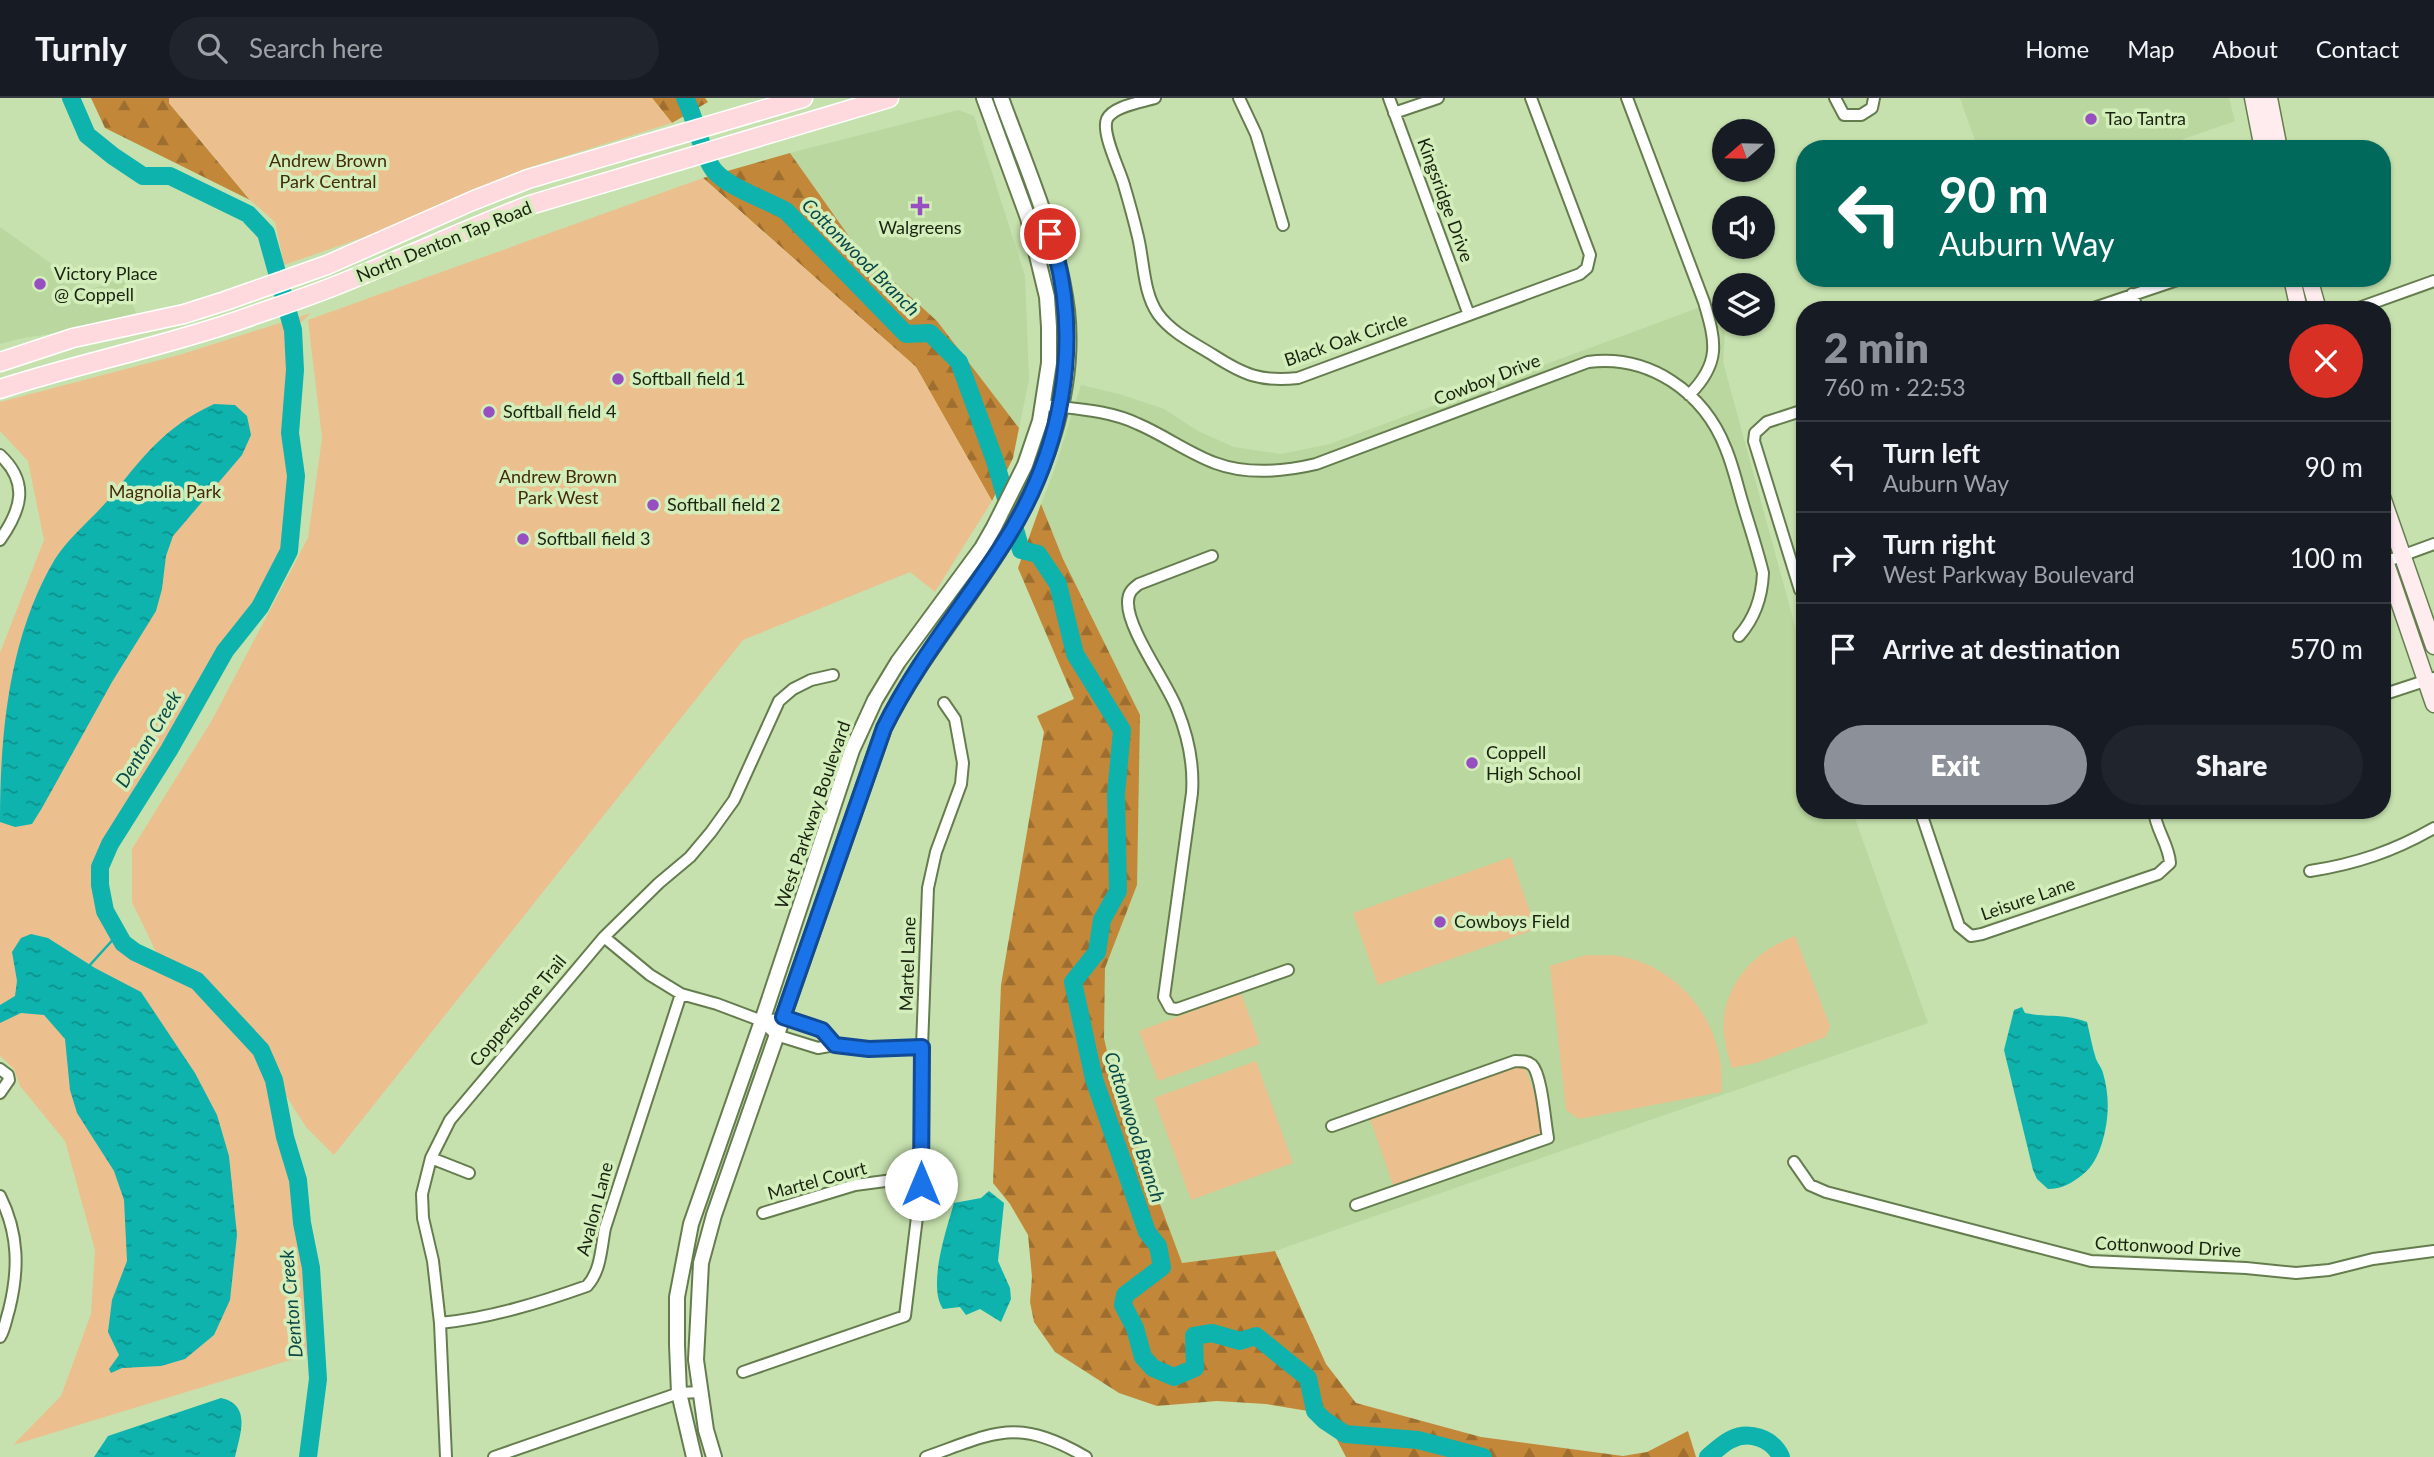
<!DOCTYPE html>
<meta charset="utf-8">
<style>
:root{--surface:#171b24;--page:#20242c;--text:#f1f3f6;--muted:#9ea1a6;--line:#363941;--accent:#8c9099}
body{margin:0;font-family:Lato,sans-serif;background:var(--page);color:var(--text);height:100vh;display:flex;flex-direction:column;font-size:26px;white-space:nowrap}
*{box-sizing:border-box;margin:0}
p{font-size:23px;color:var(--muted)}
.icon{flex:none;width:38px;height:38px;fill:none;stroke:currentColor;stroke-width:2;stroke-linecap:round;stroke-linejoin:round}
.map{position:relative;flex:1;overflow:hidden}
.side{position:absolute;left:1796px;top:203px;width:595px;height:518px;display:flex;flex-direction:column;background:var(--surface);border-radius:28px;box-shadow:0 2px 5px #0004}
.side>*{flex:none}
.top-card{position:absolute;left:1796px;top:42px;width:595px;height:147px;border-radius:28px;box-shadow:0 2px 5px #0004;background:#00695c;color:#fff;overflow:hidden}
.needle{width:46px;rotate:250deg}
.controls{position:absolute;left:1712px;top:21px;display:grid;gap:14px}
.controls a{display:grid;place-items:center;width:63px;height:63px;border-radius:50%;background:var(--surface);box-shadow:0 2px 5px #0004;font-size:35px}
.pin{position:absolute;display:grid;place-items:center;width:60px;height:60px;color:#fff;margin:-30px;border:4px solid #fff;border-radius:50%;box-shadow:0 2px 7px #0007}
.me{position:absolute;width:77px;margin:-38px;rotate:0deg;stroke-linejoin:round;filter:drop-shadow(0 0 5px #0008)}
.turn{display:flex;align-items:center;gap:24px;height:147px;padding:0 28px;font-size:32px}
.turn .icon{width:91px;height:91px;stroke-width:2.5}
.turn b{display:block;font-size:49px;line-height:60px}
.round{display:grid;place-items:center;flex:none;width:74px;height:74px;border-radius:37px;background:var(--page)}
.head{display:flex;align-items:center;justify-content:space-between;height:119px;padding:0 28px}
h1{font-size:42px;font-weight:800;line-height:52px;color:var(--accent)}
.cta{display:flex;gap:14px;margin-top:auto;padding:14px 28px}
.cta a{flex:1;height:80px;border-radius:42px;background:var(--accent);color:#fff;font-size:28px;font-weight:800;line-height:80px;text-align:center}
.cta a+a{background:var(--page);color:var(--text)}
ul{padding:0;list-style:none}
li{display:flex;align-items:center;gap:21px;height:91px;padding:0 28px;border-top:2px solid var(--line)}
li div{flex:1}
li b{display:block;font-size:26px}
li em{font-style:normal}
header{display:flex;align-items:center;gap:42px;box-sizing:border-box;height:98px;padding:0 35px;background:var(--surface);border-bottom:2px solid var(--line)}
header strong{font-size:33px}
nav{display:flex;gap:38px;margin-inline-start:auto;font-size:24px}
.search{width:490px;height:63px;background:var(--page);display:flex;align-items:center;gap:18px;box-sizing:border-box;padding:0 24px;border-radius:38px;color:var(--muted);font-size:26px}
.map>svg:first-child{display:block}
.built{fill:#b9d79e}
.forest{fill:url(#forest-firs)}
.park{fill:#ebc08e}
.water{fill:url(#water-ripples)}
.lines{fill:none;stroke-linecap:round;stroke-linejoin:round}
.stream{stroke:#0eb3ae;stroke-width:2.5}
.river{stroke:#0eb3ae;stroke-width:18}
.minor-casing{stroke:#657d4e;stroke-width:14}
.tertiary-casing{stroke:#657d4e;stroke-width:18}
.secondary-casing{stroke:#657d4e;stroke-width:19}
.primary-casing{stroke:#fff;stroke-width:21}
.minor{stroke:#fff;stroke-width:10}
.tertiary{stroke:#fff;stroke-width:14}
.secondary{stroke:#feecee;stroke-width:16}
.primary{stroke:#fedade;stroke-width:18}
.route-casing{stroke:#114b97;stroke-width:18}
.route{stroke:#1a73e8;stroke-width:12}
.poi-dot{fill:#964ec1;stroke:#d3eebb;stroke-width:2.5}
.labels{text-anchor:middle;stroke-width:7;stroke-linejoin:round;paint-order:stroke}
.poi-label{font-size:18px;fill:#192310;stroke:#d3eebb;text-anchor:start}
.park-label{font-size:18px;fill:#432b09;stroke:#d3eebb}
.street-label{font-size:18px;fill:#192310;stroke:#d3eebb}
.water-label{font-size:19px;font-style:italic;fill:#094846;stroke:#d3eebb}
</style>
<header>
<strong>Turnly</strong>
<div class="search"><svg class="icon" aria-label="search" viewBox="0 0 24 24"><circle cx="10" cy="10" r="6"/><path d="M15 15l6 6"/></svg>Search here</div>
<nav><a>Home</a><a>Map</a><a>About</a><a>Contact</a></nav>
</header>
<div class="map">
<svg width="2434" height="1359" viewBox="0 0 2434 1359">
<defs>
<pattern id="forest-firs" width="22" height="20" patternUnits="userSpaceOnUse" patternTransform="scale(1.75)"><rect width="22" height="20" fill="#c28739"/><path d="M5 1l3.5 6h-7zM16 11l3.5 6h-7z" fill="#9d6e2f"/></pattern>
<pattern id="water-ripples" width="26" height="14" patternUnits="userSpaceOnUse" patternTransform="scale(1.75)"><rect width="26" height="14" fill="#0eb3ae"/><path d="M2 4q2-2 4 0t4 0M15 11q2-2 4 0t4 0" fill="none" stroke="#0d918c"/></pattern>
</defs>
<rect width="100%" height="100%" fill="#c6e1ae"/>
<path class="built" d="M1960 0H2229L2235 23 2155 51H1978Z
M958 12 974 18 1025 178 1029 282 1019 330 937 223 858 151 790 55Z
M0 129 88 192 123 180 136 215 75 232 18 241 0 246Z
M1717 203 1725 233 1723 264 1804 561V712H1852L1928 925 1275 1153 1182 1165 1113 980 1104 940 1105 870 1137 787 1063 461 1041 406 1054 373 1081 287 1119 296 1164 311 1198 333 1234 349 1281 356 1330 346Z"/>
<path class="forest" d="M91 0H169V5L250 102 105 30Z
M652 0H705L708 4 672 25Z
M790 55 858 151 937 223 1019 330 1013 360 992 403 916 269 703 80Z
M1041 406 1063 461 1140 617 1137 787 1105 870 1104 940 1113 980 1182 1165 1275 1153 1326 1266 1356 1305 1481 1339 1623 1358 1647 1354 1688 1333 1696 1359H1346L1335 1338 1308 1313 1266 1306 1217 1303 1157 1308 1119 1295 1055 1254 1034 1224 1030 1204 1032 1179 1028 1137 1010 1106 993 1085 1001 887 1044 634 1037 618 1074 601 1018 470Z"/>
<path class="park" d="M169 0H652L672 25 524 71 396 128 284 167 275 124 250 102 169 5Z
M703 80 916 269 992 403 935 494 910 474 743 542 334 1057 306 1029 271 974 285 1039 298 1082 302 1125 311 1170 317 1254 13 1347 61 1298 91 1216 95 1152 65 1043 20 988 14 971 0 958V555L44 442 28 363 0 333V304L179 257 311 215 293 232 295 272 290 335 296 378 289 453 260 509 225 553 169 652 110 746 100 769V787L105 813 123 845 135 854 175 872 159 860 132 804V751L212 622 308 440 322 340 308 222Z
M1511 759 1536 831 1378 887 1353 815Z
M1795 838 1830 928 1826 939 1756 965 1732 970C1730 962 1726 953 1725 944 1716 894 1751 854 1795 838Z
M1586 857C1598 858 1612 856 1624 859 1674 870 1711 911 1720 961 1722 971 1721 983 1722 994L1579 1021 1566 1012 1550 868Z
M1241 895 1260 946 1158 983 1139 933Z
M1256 963 1293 1065 1191 1102 1154 1000Z
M1524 966 1549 1035 1394 1090 1370 1021Z"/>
<path class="water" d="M214 306 235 307 247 318 251 337 242 357 173 438 166 458 162 491 156 513 112 584 42 710 32 726 15 729 0 724C0 635 9 538 55 461 69 439 92 421 109 401 142 360 164 329 214 306Z
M31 836 48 840 95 870 141 894 195 975 217 1017 229 1058 237 1137 230 1202 214 1237 185 1261 161 1268 122 1270 111 1275 109 1271 119 1257 108 1234 112 1202 127 1163 124 1102 114 1073 77 1015 70 992 65 941 44 917 21 915 0 925V907L15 898 17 883 12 854 21 840Z
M2022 909 2025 915C2049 920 2062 915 2087 924 2090 936 2092 949 2096 961 2098 966 2102 970 2103 975 2110 999 2109 1022 2102 1045 2098 1057 2093 1069 2082 1077 2072 1085 2062 1091 2048 1091L2037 1081 2033 1072 2004 952 2014 912Z
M989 1093 1004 1105 998 1163 1010 1190 1011 1201 1001 1224 980 1211 966 1217 960 1209 943 1211C927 1188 947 1130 954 1105L981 1100Z
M221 1300C252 1307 240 1336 235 1359H94L108 1338Z"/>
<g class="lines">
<path class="stream" d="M89 868 118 836"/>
<path class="river" d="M71 0 87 37 113 58 143 78H170L248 116 266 135 293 232 295 272 290 335 296 378 289 453 260 509 225 553 169 652 110 746 100 769V787L105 813 123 845 135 854 197 883 261 952 274 982 285 1039 298 1082 302 1125 311 1170 318 1281 308 1359
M685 0C696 21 699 47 711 68 721 87 765 101 786 113L906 236 930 235 959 264 995 363 1021 452 1038 456 1058 486 1075 556 1122 632 1116 696 1118 793 1102 822 1097 854 1073 884 1094 981 1147 1134 1158 1148 1162 1169 1125 1197 1123 1207 1135 1230 1143 1259 1153 1270 1174 1279 1195 1270 1194 1238 1212 1235 1240 1243 1256 1238 1308 1280 1315 1313 1324 1322 1345 1336 1418 1342 1483 1359
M1708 1359C1714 1354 1722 1346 1730 1342 1749 1332 1772 1340 1781 1359"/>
<defs>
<path id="minor" d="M1155 0C1142 4 1113 8 1107 21 1101 35 1120 72 1124 87 1129 104 1134 122 1138 139 1144 164 1143 194 1158 216 1172 235 1194 245 1213 257 1244 277 1261 284 1298 280L1580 176 1587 170 1590 157 1531 0
M1239 0 1256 36 1283 127
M1389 0 1469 217
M1627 0 1704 204C1716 244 1721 265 1689 297
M1835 0 1844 17H1861L1872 10 1874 0
M1394 15 1438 0
M2132 196 2138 212
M2088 212 2183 180
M2353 212 2434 183
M1044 307C1075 311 1109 312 1138 326 1164 337 1188 355 1215 365 1247 377 1282 374 1316 366L1588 264C1649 256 1704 294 1726 351 1733 368 1737 386 1742 403 1749 427 1757 450 1763 475 1762 499 1755 520 1739 538
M1804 312 1767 324 1755 335 1754 343 1800 492 1804 491
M0 357C30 385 21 412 0 442
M1212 458 1139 486C1132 491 1128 495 1128 504 1127 531 1166 583 1177 611 1188 638 1194 666 1192 695L1164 899 1170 910 1177 911 1288 872
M2382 465 2434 446
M2382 597 2434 580
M1920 712 1959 828 1971 838 1982 836 2158 776 2170 765C2169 746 2155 731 2154 712
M2310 773C2356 766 2394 753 2434 730
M604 839 650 877 681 896 717 906 762 923 776 937 818 950 835 947 869 951 922 949
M762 923C791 918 815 925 835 947
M0 971 8 977 9 982 0 995
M1332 1028 1515 963C1522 963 1527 963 1532 967 1542 977 1545 1025 1548 1040L1356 1107
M431 1060 469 1075
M1794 1064 1810 1087 1826 1094 2091 1163 2246 1170 2296 1175 2329 1172 2373 1161 2434 1153
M0 1098C19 1136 19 1172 9 1212 6 1221 5 1231 0 1239
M763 1115 855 1087 893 1082 921 1086
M440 1225C490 1220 539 1205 587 1188 601 1173 601 1150 605 1130L681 896
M743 1274 905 1218 921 1086 922 949 928 790 936 754 961 686 963 665 955 621 944 605
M446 1359 440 1225 433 1163 423 1120 422 1096 431 1060 450 1022 604 839 659 785 690 759 711 734 734 702 779 603 793 591 811 582 833 577
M494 1359 679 1295 700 1294
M926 1359C997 1334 1016 1319 1086 1359"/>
<path id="tertiary" d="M694 1359 679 1295 677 1247V1199L691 1126 762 923 852 652 875 602 898 564 982 450 994 429 1025 367 1040 323 1049 265V229L1047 199 1028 120 984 0
M714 1359 706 1332 696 1262 701 1165 714 1117 884 630C917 563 964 510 1002 448 1045 379 1076 295 1067 212 1058 139 1026 69 1001 0"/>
<path id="secondary" d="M2253 0 2263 51
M2269 0 2279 51
M2292 180 2299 212
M2309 180 2318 212
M2382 399 2434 548
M2382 454 2434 606"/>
<path id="primary" d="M0 264 73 240 184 216 225 203 327 167 472 103 528 81 803 0
M0 291C77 266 157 250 234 224 276 209 318 196 359 178 416 155 472 129 530 107L889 0"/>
</defs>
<use href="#minor" class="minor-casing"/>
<use href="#tertiary" class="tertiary-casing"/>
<use href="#secondary" class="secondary-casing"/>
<use href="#primary" class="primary-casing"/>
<use href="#minor" class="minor"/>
<use href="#tertiary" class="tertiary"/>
<use href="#secondary" class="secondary"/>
<use href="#primary" class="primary"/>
</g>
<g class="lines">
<defs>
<path id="route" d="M921 1086 922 949 869 951 835 947 822 932 783 919 884 630C916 565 961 511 1000 451 1062 358 1085 243 1050 136"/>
</defs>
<use href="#route" class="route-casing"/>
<use href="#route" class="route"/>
</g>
<g class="poi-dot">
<circle cx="2091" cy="21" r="7"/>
<path d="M916.5 97.5h7v7h7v7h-7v7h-7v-7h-7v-7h7z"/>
<circle cx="40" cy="186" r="7"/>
<circle cx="618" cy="281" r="7"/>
<circle cx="489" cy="314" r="7"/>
<circle cx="653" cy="407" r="7"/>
<circle cx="523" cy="441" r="7"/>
<circle cx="1472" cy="665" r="7"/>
<circle cx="1440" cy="824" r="7"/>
</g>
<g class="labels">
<g class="poi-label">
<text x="2105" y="27">Tao Tantra</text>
<text x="920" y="136" text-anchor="middle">Walgreens</text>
<text x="54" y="182">Victory Place<tspan x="54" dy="21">@ Coppell</tspan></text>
<text x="632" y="287">Softball field 1</text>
<text x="503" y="320">Softball field 4</text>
<text x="667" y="413">Softball field 2</text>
<text x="537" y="447">Softball field 3</text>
<text x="1486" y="661">Coppell<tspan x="1486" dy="21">High School</tspan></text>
<text x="1454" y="830">Cowboys Field</text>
</g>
<g class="park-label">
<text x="328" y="69">Andrew Brown<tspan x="328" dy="21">Park Central</tspan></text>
<text x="558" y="385">Andrew Brown<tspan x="558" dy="21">Park West</tspan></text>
<text x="165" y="400">Magnolia Park</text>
</g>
<g class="street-label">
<text transform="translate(1445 102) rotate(70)" y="6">Kingsridge Drive</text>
<text transform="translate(444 144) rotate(-22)" y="6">North Denton Tap Road</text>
<text transform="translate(1346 242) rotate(-19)" y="6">Black Oak Circle</text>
<text transform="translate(1487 282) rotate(-21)" y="6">Cowboy Drive</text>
<text transform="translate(813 717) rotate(-71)" y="6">West Parkway Boulevard</text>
<text transform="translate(2028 801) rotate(-19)" y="6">Leisure Lane</text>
<text transform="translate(908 866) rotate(-88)" y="6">Martel Lane</text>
<text transform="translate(518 913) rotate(-50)" y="6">Copperstone Trail</text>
<text transform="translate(817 1083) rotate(-15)" y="6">Martel Court</text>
<text transform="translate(595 1111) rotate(-75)" y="6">Avalon Lane</text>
<text transform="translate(2168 1149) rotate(3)" y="6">Cottonwood Drive</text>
</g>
<g class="water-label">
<text transform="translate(861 159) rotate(45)" y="7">Cottonwood Branch</text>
<text transform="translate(148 641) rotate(-59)" y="7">Denton Creek</text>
<text transform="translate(1135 1029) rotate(72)" y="7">Cottonwood Branch</text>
<text transform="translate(291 1206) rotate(-95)" y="7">Denton Creek</text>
</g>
</g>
</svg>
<div class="controls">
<a><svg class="needle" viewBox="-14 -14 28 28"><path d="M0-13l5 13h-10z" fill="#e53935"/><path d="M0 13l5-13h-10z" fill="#9ea1a6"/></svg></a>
<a><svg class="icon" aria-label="sound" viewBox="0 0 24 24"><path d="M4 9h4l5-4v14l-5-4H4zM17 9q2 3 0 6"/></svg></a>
<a><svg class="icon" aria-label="layers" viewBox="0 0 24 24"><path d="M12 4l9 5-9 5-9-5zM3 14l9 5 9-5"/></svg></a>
</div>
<div class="pin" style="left:1050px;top:136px;background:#d93025"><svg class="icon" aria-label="arrive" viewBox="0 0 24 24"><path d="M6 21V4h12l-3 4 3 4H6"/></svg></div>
<svg class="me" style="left:921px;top:1086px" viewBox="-20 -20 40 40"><circle r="19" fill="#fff"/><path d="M0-13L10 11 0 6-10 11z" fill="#1a73e8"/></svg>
<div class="top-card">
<div class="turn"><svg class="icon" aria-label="left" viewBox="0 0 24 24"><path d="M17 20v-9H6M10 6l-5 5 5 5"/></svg><div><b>90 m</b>Auburn Way</div></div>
</div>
<section class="side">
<div class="head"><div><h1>2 min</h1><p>760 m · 22:53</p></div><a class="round" style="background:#d93025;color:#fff"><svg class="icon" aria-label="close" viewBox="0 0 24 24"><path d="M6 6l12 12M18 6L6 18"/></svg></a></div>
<ul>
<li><svg class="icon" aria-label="left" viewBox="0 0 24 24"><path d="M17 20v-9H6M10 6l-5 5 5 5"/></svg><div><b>Turn left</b><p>Auburn Way</p></div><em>90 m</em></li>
<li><svg class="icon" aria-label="right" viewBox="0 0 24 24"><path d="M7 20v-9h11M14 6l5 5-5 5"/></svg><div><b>Turn right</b><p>West Parkway Boulevard</p></div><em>100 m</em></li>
<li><svg class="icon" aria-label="arrive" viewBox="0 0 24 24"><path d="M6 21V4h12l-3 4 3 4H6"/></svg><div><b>Arrive at destination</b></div><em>570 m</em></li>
</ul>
<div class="cta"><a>Exit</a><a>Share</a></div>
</section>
</div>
